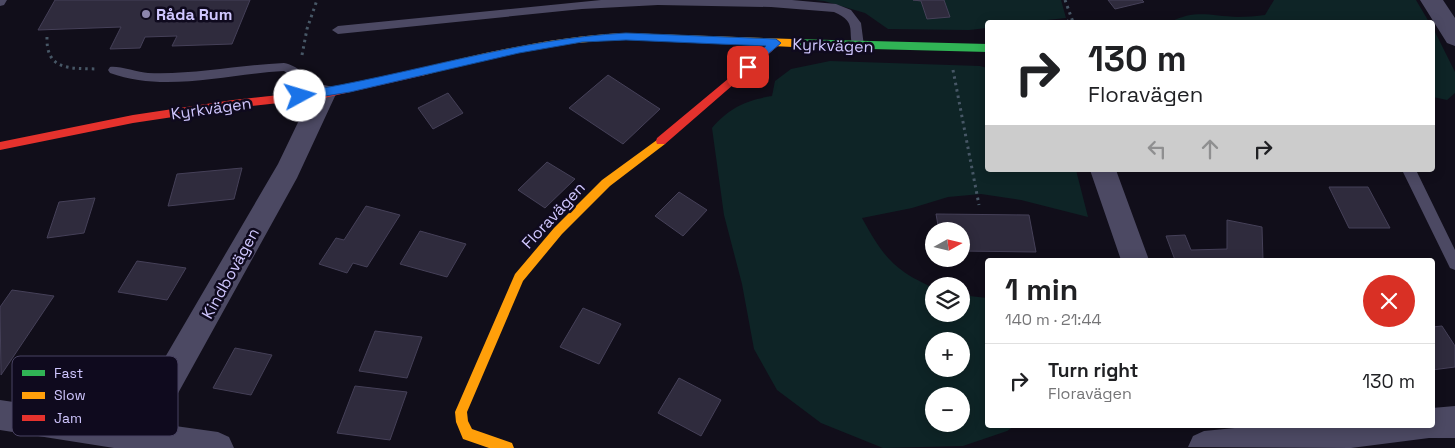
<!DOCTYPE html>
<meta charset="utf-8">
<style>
:root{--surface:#fff;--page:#f6f6f6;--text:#202124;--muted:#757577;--line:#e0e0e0}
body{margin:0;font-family:"Space Grotesk",sans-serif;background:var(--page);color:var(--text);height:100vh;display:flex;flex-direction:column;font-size:19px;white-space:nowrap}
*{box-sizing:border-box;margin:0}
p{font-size:16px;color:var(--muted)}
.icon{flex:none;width:28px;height:28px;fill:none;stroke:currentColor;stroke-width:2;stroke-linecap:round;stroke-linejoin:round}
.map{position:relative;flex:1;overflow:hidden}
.details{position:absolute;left:985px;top:258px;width:450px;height:170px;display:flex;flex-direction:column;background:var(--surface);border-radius:5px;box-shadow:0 2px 12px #0003}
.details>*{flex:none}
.guide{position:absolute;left:985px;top:20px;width:450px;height:152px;border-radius:5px;box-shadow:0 2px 12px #0003;background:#fff;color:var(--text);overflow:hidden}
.needle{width:32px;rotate:82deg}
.tools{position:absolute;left:925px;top:222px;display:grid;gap:10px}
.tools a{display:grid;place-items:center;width:45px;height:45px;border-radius:50%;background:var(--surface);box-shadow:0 2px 12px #0003;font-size:25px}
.pin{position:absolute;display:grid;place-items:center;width:42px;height:42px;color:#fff;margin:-21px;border-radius:10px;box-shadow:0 2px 8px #0006}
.me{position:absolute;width:55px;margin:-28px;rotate:84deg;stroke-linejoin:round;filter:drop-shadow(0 0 4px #0008)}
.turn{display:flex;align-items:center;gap:18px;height:105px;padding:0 20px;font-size:22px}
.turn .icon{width:65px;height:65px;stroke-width:2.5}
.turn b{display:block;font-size:35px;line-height:42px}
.lanes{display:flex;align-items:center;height:48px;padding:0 20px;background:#0003;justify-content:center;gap:25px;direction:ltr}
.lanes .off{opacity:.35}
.round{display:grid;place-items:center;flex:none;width:52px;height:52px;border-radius:26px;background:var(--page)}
.head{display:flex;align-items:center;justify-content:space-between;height:85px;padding:0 20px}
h1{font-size:30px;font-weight:600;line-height:38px}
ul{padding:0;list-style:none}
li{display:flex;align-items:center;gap:15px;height:75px;padding:0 20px;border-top:1px solid var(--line)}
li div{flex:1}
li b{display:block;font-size:19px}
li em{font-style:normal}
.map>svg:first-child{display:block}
.green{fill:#0e2426;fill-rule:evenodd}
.building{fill:#2f2b3d;stroke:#454058}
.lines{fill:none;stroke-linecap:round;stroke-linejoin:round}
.path{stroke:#475766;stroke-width:3;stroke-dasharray:2.5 4;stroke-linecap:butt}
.lane{fill:#4c4963;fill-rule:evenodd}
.street{fill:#4c4963;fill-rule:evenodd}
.fast{fill:#30b455;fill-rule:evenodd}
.slow{fill:#ff9f0a;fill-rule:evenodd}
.jam{fill:#e5322d;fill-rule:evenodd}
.route{fill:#1a73e8;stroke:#114b97}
.poi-dot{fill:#8d86af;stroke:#0f0a1e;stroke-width:2}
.labels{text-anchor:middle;stroke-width:5;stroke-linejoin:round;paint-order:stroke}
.poi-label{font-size:16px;font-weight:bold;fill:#d0c7ff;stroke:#0f0a1e;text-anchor:start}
.street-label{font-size:16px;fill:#d0c7ff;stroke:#0f0a1e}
.key{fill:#0f0a1e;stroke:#494362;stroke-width:1}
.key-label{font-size:14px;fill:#d0c7ff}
</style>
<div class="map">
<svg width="1455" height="448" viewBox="0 0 1455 448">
<rect width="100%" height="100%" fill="#110e1a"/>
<path class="green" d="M815 0H1061L1066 18 1028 22H988L987 28 969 30 888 29 865 13 824 1Z
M1274 0H1416L1429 22H1170C1196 9 1210 16 1238 17 1247 17 1257 16 1265 15Z
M1433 28 1455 72V93L1447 100 1433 97Z
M830 61 980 66 987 68 988 170H1076L1088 217 1021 200 981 194 948 197 912 208 862 218C883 256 893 270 934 288V314H961V295L987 298 988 425H1016L1007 431 963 446 883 448 821 423 777 390 754 349 742 284 724 215 712 128C729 108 746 100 772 96L775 81 791 69ZM961 341V369H934V341ZM961 396V424H934V396Z"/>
<path class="building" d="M55 0H250L232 44 172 46 177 36 145 37 140 48 110 49 121 27 38 30Z
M913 0H944L950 17 927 19 921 1Z
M1108 0H1142L1144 2 1115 9Z
M608 75 660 109 623 144 569 108Z
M448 93 463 113 433 129 418 108Z
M547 162 575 179 545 208 518 190Z
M242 168 234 199 168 206 177 174Z
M1329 187H1368L1390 228H1349Z
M679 192 707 210 683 236 655 216Z
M95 198 84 233 47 238 59 202Z
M366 206 400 215 367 267 353 263 347 273 319 264 336 238 344 240Z
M936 214 1029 215 1036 252 961 251V231H939Z
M1227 220 1262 227 1263 260H1175L1166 236 1185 235 1191 250 1227 249Z
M420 231 466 244 447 277 400 264Z
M137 261 186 268 167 300 118 292Z
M12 290 54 296 1 375 0 307Z
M583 308 621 324 599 364 560 347Z
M1442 326 1455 346V367L1432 370V327Z
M375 331 422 337 407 378 359 371Z
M235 348 272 355 251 395 213 388Z
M679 378 721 400 701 436 658 413Z
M355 386 407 392 390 440 337 433Z"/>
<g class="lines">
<path class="path" d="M1065 0 1073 22
M1067 22 1071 18
M47 37C46 71 70 68 97 69
M302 55 307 29 317 0
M953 70 979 205"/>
<path class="lane" d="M0 0H7L4 5 0 6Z
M601 0H792L836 4 851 10 861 23 864 46 858 50 854 49C846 32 859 23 834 12L771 7 658 5 582 9 338 34 332 30 338 26Z
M284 63C302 67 314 80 304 99H296L293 77 284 71C227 74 165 93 110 73L108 70 110 67C116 65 138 72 148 73 193 75 239 65 284 63Z
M1402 170H1416L1455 250V270L1450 268Z"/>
<path class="street" d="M1420 0H1443L1455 18V46L1447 43Z
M324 85 333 87 336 94 297 178 161 424 218 432 229 437 234 448H114L0 430V400L129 419 278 164 315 87Z
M1090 170H1116L1149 260H1121Z
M1455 406V438H1429L1351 448 1188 447 1193 436 1204 431 1265 425H1432V408Z"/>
<path class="fast" d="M793 39 988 44V52L793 47 788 43Z"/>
<path class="slow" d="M626 33 793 39 798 43 793 47C729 44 664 36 600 41 539 45 480 61 421 76L416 72 421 68C489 52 556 36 626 33Z
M661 137 666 141 665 144 610 186 562 234 523 281 467 412 468 421 472 429 512 443 514 448H489L463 439 456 422 455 412 515 274 554 228 602 180Z"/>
<path class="jam" d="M776 39 779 41 781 43 779 45 665 144H657L656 141 657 138Z
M421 68 426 72 425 75 324 98 233 108 133 123 0 150V142L133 115 233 100 324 90Z"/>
</g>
<path class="route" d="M626 33 776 39 781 43 748 71 743 67 745 65 766 46 626 40 582 42 519 53 350 92 300 100 295 96 300 92C409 75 515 39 626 33Z"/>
<circle class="poi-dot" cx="146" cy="14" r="5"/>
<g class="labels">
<g class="poi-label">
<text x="156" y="20">Råda Rum</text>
</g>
<g class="street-label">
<text transform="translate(833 45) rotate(2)" y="6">Kyrkvägen</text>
<text transform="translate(211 108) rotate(-8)" y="6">Kyrkvägen</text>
<text transform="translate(553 215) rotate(-47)" y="6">Floravägen</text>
<text transform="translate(230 273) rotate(-61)" y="6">Kindbovägen</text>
</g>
</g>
<rect x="12" y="356" width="166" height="80" rx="8" class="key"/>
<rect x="22" y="370" width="23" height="6" fill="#30b455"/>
<rect x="22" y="392" width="23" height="7" fill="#ff9f0a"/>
<rect x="22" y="415" width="23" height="6" fill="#e5322d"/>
<g class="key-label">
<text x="54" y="378">Fast</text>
<text x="54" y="400">Slow</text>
<text x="54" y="423">Jam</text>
</g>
</svg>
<div class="tools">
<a><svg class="needle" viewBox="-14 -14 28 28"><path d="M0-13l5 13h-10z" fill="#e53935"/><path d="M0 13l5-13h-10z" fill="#757577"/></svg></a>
<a><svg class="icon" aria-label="layers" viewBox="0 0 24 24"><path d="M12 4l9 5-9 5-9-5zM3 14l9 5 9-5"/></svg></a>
<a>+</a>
<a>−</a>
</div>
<div class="pin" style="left:748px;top:67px;background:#d93025"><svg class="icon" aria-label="arrive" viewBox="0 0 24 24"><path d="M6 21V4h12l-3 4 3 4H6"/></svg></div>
<svg class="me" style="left:300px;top:96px" viewBox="-20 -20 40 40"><circle r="19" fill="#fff"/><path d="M0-13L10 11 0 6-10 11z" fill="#1a73e8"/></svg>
<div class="guide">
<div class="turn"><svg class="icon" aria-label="right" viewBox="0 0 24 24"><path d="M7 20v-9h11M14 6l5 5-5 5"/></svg><div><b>130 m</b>Floravägen</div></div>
<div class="lanes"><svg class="icon off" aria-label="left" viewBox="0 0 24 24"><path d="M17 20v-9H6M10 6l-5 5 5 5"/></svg><svg class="icon off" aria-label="ahead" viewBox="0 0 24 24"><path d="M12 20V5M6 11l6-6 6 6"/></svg><svg class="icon" aria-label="right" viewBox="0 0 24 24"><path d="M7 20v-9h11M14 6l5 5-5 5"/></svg></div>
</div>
<section class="details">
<div class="head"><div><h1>1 min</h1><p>140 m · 21:44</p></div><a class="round" style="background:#d93025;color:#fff"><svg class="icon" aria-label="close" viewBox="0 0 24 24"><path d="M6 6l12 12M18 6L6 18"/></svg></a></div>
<ul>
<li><svg class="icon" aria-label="right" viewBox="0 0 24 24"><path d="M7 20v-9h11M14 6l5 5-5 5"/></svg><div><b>Turn right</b><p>Floravägen</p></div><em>130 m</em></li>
</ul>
</section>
</div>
